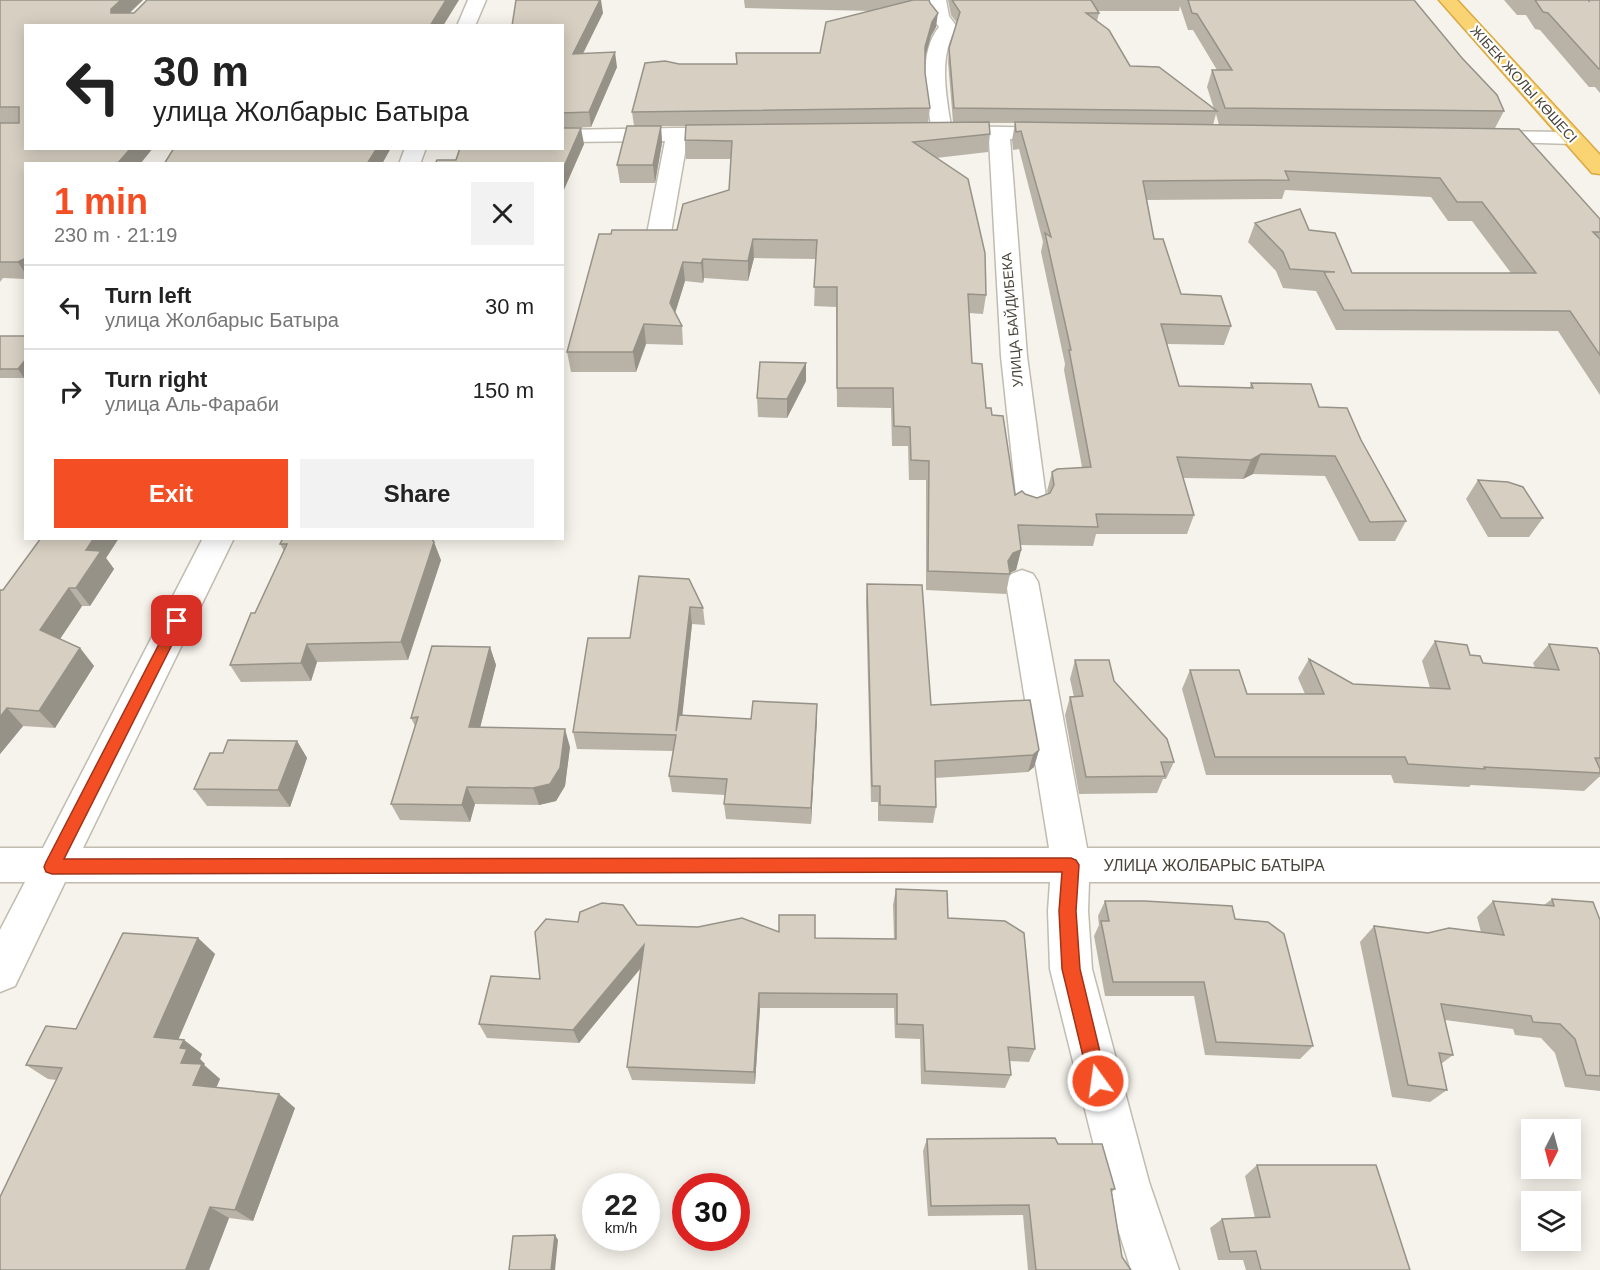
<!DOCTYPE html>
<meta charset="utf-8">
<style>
:root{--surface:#fff;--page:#f2f2f2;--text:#222;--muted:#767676;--line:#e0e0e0;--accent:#f44e25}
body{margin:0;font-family:Arial,sans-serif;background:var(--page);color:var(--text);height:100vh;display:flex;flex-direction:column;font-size:22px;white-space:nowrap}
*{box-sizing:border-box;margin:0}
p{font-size:20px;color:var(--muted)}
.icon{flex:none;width:33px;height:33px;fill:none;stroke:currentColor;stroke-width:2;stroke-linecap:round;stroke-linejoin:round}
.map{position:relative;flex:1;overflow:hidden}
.panel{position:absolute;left:24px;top:162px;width:540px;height:378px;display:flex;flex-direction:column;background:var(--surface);border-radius:0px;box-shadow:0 3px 15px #0003}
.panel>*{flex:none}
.hud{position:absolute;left:24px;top:24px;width:540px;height:126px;border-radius:0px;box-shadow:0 3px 15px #0003;background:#fff;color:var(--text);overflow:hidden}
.needle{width:39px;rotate:186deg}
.controls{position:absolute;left:1521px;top:1119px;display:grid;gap:12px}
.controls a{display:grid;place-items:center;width:60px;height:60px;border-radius:0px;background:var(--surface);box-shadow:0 3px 15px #0003;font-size:30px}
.speed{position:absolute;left:582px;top:1173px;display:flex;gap:12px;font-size:30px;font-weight:700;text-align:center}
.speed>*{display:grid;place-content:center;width:78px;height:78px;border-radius:50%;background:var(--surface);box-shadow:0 3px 15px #0003;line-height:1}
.speed small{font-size:15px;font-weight:400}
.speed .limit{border:9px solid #d22;background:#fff;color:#111}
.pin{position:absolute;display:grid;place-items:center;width:51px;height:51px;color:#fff;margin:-26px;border-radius:12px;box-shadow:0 3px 9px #0006}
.me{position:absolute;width:66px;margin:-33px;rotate:346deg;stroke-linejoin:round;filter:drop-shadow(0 0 4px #0008)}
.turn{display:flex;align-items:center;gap:21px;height:126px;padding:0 30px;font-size:27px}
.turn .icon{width:78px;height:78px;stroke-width:2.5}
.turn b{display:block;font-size:42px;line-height:51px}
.round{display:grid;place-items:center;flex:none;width:63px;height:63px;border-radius:0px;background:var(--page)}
.summary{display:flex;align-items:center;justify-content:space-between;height:102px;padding:0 30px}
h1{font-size:36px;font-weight:700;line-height:45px;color:var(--accent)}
.button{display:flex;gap:12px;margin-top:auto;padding:12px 30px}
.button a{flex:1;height:69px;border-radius:0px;background:var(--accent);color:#fff;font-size:24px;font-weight:700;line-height:69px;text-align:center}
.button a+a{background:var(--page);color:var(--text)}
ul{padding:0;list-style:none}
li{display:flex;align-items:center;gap:18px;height:84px;padding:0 30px;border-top:2px solid var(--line)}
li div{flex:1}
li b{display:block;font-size:22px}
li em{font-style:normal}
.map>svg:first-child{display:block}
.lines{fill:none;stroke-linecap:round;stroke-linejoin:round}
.minor-casing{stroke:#c1bcaf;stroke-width:3}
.highway-casing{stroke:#daa942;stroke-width:3}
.minor{fill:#fff;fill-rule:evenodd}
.highway{fill:#fad373;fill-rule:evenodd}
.wall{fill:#b9b3a7;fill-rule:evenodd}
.shaded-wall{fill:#969288}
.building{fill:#d7d0c2;stroke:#969288;stroke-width:1.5}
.route{fill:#f44e25;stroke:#9f3318;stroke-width:1.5}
.labels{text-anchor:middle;stroke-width:4.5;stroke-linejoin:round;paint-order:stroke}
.far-street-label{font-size:14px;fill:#4a453a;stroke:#fff}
.street-label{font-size:16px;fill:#4a453a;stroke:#fff}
</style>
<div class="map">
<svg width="1600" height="1270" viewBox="0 0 1600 1270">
<rect width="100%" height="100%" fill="#f6f3ec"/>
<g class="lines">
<defs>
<path id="minor" d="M468 0H486L475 26H457Z
M928 0H946L949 16 957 27C938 55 946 95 951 126L1059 128 1066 130 1069 134 1066 138 1059 140 1010 139 1027 356 1047 505 1043 512 1032 515 1021 512 1017 505 1001 356 989 139 945 138 935 135 932 131C927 100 917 54 939 27L931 16Z
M675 128H729L736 130 739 134 736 138 685 141V153L669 244 665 249H649L645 244 665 141 562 142V130Z
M1482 131 1572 132 1579 134 1582 138 1579 142 1572 144 1475 141 1472 137 1475 133Z
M405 148H426L420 164H399Z
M203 538H234L83 848H1049L1006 582 1011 574 1022 570 1033 574 1038 582 1087 848H1600V882H1089L1088 911 1092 969 1149 1182 1179 1270H1131L1103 1182 1050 969 1048 911 1050 882H65L15 986 0 992V930L25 882H0V848H43Z"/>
<path id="highway" d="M1439 0H1457L1600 155V174L1592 173Z"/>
</defs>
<use href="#minor" class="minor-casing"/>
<use href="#highway" class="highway-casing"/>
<use href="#minor" class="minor"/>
<use href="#highway" class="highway"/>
</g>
<path class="wall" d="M0 0H143L130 13 443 26H26V148H153L140 164H26V279L3 278 0 282Z
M744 0H929L936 27 931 36 925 57V73L930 108 928 123 953 122 948 62 949 48 957 23 951 15 948 0H1414L1504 111 1495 128 1600 219V395L1558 331 1336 330 1316 291 1283 288 1276 271 1248 242 1255 223 1309 230 1352 273H1511L1472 221H1448L1431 197 1285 190 1282 199 1147 200 1154 239 1181 294 1231 326 1224 345 1167 344 1179 386 1250 387 1251 383 1319 407 1361 440 1406 521 1395 541H1359L1325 476 1253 474 1243 479 1183 478 1194 515 1187 534H1096L1093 546 1020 545 1021 550 1016 570 1010 573 1006 594 926 590V480H909L908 446H892L891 408 837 407 836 307 814 306 816 259 754 258 748 281 704 278 703 283 685 281 675 313 682 326 683 345 646 344 636 372H571L567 352 611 234 677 230 729 190 731 159H686L685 140 686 126H661L662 143 655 183H620L617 165 634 126 632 112 679 64H737L820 53 872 11 745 8ZM1180 6 1188 30H1193L1217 70H1212L1207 87 1214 109 1130 66 1097 21 1099 13 1098 11H1179ZM1216 114 1219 125H1213ZM989 123H1015L1012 140 1013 150 1019 149 1043 242 1041 252 1065 364 1064 370 1082 467 1052 472 1047 491 1048 494 1037 498 1025 494 1015 495 992 415 986 408 972 363 969 313 983 314 986 295 936 158 988 152 990 134Z
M1504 0H1588L1589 1 1600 0V93L1595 87H1589L1540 30 1535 29 1526 15H1517Z
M603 13 583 54 617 67 591 127 570 128 584 144 562 194V164L456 160 562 148V26Z
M0 336H26V377L24 378H0Z
M806 381 787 418 758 417 757 398Z
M1478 480 1543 518 1529 537H1488L1466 499Z
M41 538H119L106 558 114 569 90 606H82L60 639 80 648 94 666 55 728 23 726 0 754V590H3Z
M283 538 441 560 408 660 317 662 311 681 241 682 230 665 284 551 280 544Z
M639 576 703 608 705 625 692 624 682 715 751 719 817 704 811 824 726 819 724 804 725 795 672 792 669 776 673 751 577 749 573 732 630 638Z
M867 584 931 705 1039 750 1034 767 1028 772 935 778 936 807 933 823 878 821V802H871L866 602Z
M1435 641 1470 655 1483 663 1535 668 1533 663 1549 644 1600 655V777H1599L1584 791 1471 785 1469 787 1394 783 1391 775H1206L1182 689 1190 670 1247 694H1305L1298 678 1309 659 1353 684 1430 688 1422 661Z
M490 647 496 665 480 727 570 747 565 786 556 801 539 805 475 804 470 822 400 820 391 804 415 726 411 718Z
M1075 660 1114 681 1174 762 1166 779H1163L1157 793 1079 794 1065 715 1070 697H1074L1070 679Z
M297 741 307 758 290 807 207 806 194 789 223 753Z
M896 889 948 918 1035 1049 1029 1062 1010 1061 1011 1075 1005 1088 921 1084 920 1039 895 1038 894 1008H760L755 1084 632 1080 627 1067 641 968 579 1043 487 1038 479 1024 540 979 637 925 779 932 815 938 894 939 893 905Z
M1552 899 1600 920V1091L1565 1087 1555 1053 1541 1038 1515 1035 1513 1029 1445 1020 1453 1055 1441 1064 1447 1090 1430 1102 1392 1097 1360 942 1374 926 1428 933 1481 932 1477 917 1493 901 1544 905Z
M1105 901 1235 919 1313 1046 1300 1059 1205 1055 1194 996H1105L1094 936 1099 925 1098 916Z
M198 938 215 954 178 1039 184 1040 202 1054 200 1059 205 1064 204 1065 220 1079 216 1088 295 1108 253 1221 229 1218 209 1270 57 1080 48 1079 26 1065 76 1029Z
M927 1139 1058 1144 1115 1189 1112 1192 1122 1257 1131 1270H1028L1023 1215 928 1216 923 1151Z
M1257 1165 1410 1270H1246L1243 1260H1218L1210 1228 1222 1219 1255 1218 1245 1176Z"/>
<path class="shaded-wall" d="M121 0H143L117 24 111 13V9Z
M446 0H459L443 26H430Z
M600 0H601L603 13 575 69 573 54Z
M938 13 936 27 931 36 924 61 925 47 932 22Z
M615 52 617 67 591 127 589 112Z
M661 126 662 143 655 183 653 165Z
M581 128 584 144 562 194V171Z
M131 148H153L140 164H117Z
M377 148H391L382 164H367Z
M753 239 754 258 748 281V261Z
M26 258V275L18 262Z
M703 259 704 278 703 283 701 263Z
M683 262 685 281 672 323 670 303Z
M644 324 646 344 636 372 633 352Z
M26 359V377L24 378 18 369Z
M806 363V381L787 418V399Z
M1261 454 1253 474 1243 479 1251 460Z
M94 538H119L106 558 114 569 90 606 76 588 86 550Z
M434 542 441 560 408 660 401 642Z
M1021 550 1016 570 1009 573 1008 561 1013 553Z
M69 588 82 606 54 648 40 630Z
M690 607 692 624 679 747 676 731Z
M307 644 317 662 311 681 301 663Z
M490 647 496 665 476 744 469 727Z
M80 648 94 666 55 728 39 711Z
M817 704V721L811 824V808Z
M7 708 23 726 0 754V717Z
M565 729 570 747 565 786 556 801 539 805 533 788Z
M297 741 307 758 290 807 278 790Z
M1039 750 1034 767 1028 772 1033 755Z
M467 787 475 804 470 822 462 805Z
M198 938 215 954 173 1052 154 1037Z
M644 945 648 959 579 1043 573 1030Z
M759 993 760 1008 755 1084 754 1072Z
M184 1040 202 1054 200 1059 205 1064 204 1065 220 1079 211 1099 193 1085 181 1063 180 1048Z
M279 1094 295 1108 253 1221 235 1210Z
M210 1207 229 1218 209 1270H187L186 1269Z
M555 1235 558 1240 555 1270H551Z"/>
<path class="building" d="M0 0H121L111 9V13H134L147 0H446L430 26H26V148H131L117 164H26V258L18 262H0V123H19V107H0Z
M516 0H600L573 54 615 52 589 112 562 113V26H512Z
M913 0H929L930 3 938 13 932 22 925 47V73L930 108 632 112 645 63 665 61 679 64H737L736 53H820L826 22Z
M952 0H1091L1099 13H1086L1109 30 1130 66 1159 67 1217 111 954 108 949 48 960 12Z
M1188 0H1414L1462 58 1497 95 1504 111 1225 108 1212 70H1232L1197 14 1192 13Z
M1535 0H1588L1589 1V0H1600V69H1599L1548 13 1543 12Z
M989 122 990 134 913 142 968 179 985 253 986 295 968 294 972 363 982 364 986 408H991L992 415 1003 416 1015 495 1022 491 1025 494 1037 498 1050 493 1054 485 1052 472 1057 469 1091 467 1069 350H1071L1045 233 1051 237 1021 131 1016 132 1015 122 1519 129 1600 219V232H1593L1600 239V355L1570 311 1344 310 1324 272H1335L1290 269 1283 252 1255 223 1300 209 1309 230 1335 233 1352 273H1536L1482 202H1457L1440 178 1285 171 1289 180 1143 181 1154 239H1163L1181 294 1221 296 1231 326 1161 324 1179 386 1253 388 1251 383 1311 384 1319 407 1347 408 1361 440 1406 521 1370 522 1335 456 1261 454 1251 460 1177 457 1194 515 1096 514 1098 527 1018 525 1021 550 1013 553 1008 561 1010 574 928 571 929 461 911 460 910 427 894 426 893 388H837V287H814L817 240 753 239 748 261 703 259 701 263 683 262 670 303 682 326 644 324 633 352H567L599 234H611L612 230H677L683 204 729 190 732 141 685 140 686 125Z
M627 126H661L653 165H617Z
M562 128H581L562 171V164H435L437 160H456L460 148H562Z
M174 148H377L367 164H164Z
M0 336H26V359L18 369H0Z
M760 362 806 363 787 399 757 398Z
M1478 480 1508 482 1523 487 1543 518H1501Z
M41 538H94L86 550 101 551 76 588H69L40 630 80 648 39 711 7 708 0 717V590H3Z
M283 538H431L434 542 401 642 307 644 301 663 230 665 251 613H255L287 544H280Z
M639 576 689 579 703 608 690 607 676 731 679 715 751 719 753 701 817 704 811 808 724 804 727 779 669 776 676 735 573 732 588 638H630Z
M867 584 922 585 931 705 1030 700 1039 750 1033 755 935 761 936 807 880 805V786H872Z
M1435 641 1467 645 1470 655 1480 656 1483 663 1559 670 1549 644 1597 648 1600 655V758H1595L1600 769V773L1484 767 1485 769 1408 764 1405 757H1215L1190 670H1239L1247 694H1324L1309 659 1353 684 1450 689Z
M432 646 490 647 469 727 565 729 560 768 550 784 533 788 467 787 462 805 391 804 418 717 411 718Z
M1075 660H1109L1114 681 1167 739 1174 762H1161L1165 776 1086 777 1070 697 1083 696Z
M228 740 297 741 278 790 194 789 210 753H223Z
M896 889 947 891 948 918 1005 921 1024 933 1035 1049 1008 1047 1011 1075 925 1071 923 1025 897 1024V994L759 993 754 1072 627 1067 644 945 573 1030 479 1024 491 976 540 979 535 932 546 919 578 922 580 912 602 903 623 905 637 925 698 927 742 918 779 932V915H815V938L896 939Z
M1552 899 1593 902 1600 920V1076L1586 1075 1575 1039 1560 1024 1533 1022 1531 1016 1441 1004 1453 1055 1439 1053 1447 1090 1408 1085 1374 926 1428 933 1449 928 1504 935 1493 901 1554 906Z
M1105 901H1144L1232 906 1235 919 1268 922 1284 934 1313 1046 1216 1042 1204 982H1113L1101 921H1109Z
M123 933 198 938 154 1037 184 1040 180 1048 187 1049 181 1063 202 1064 193 1085 279 1094 235 1210 210 1207 186 1269 191 1270H0V1197L62 1068 26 1065 46 1026 76 1029Z
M1055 1138 1058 1144H1102L1115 1189H1111L1122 1257 1131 1270H1036L1029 1205 931 1206 927 1139Z
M1257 1165H1376L1410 1270H1261L1256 1251 1230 1252 1222 1219 1270 1217Z
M555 1235 551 1270H509L513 1236Z"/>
<path class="route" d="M177 615 184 621 64 859 1071 858 1076 860 1079 865 1076 911 1080 969 1107 1081 1105 1087 1098 1090 1092 1087 1089 1081 1062 969 1059 911 1062 872 52 874 46 872 44 867 46 862 171 621Z"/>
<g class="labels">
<g class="far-street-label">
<text transform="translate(1524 84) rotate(48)" y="5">ЖІБЕК ЖОЛЫ КӨШЕСІ</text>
<text transform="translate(1012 320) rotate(-95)" y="5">УЛИЦА БАЙДИБЕКА</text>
</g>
<g class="street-label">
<text x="1214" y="871">УЛИЦА ЖОЛБАРЫС БАТЫРА</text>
</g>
</g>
</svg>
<div class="controls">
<a><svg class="needle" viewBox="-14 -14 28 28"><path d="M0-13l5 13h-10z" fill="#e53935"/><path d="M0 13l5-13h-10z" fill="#767676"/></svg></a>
<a><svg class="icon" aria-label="layers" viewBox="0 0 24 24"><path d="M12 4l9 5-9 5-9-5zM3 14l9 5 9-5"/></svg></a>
</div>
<div class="speed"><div>22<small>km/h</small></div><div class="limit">30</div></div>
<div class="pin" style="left:177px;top:621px;background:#d93025"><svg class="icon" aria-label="arrive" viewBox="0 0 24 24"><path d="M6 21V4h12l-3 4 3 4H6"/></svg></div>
<svg class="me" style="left:1098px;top:1081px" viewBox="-20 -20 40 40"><circle r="17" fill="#f44e25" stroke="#fff" stroke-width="3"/><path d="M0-11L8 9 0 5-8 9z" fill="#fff"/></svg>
<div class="hud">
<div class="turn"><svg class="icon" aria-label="left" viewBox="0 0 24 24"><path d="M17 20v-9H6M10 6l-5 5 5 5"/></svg><div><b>30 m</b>улица Жолбарыс Батыра</div></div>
</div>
<section class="panel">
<div class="summary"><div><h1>1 min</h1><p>230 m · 21:19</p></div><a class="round"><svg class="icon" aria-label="close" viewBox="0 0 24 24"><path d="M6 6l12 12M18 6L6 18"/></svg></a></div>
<ul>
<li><svg class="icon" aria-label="left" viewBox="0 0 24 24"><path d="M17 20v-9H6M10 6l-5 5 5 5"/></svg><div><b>Turn left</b><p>улица Жолбарыс Батыра</p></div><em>30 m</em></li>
<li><svg class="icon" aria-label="right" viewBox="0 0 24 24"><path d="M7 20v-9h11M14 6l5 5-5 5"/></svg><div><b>Turn right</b><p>улица Аль-Фараби</p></div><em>150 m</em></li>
</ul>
<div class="button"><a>Exit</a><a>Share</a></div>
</section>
</div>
